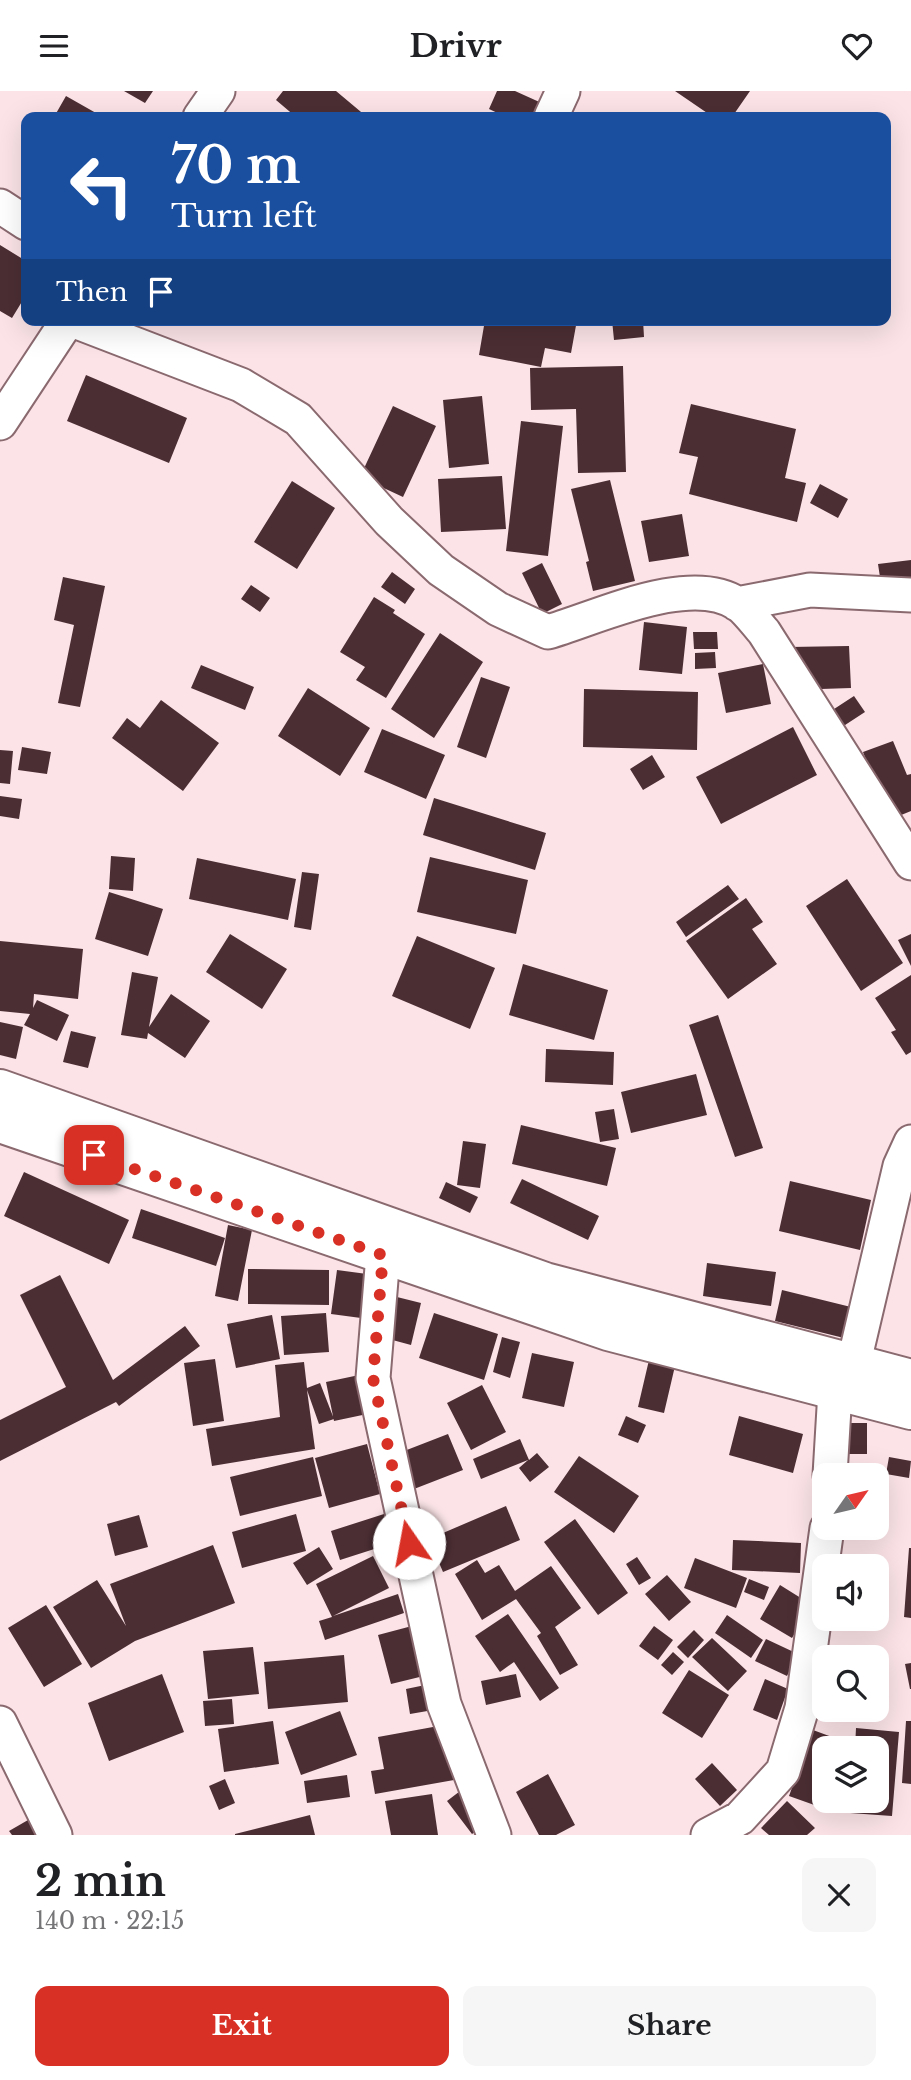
<!DOCTYPE html>
<meta charset="utf-8">
<style>
:root{--surface:#fff;--page:#f6f6f6;--text:#202124;--muted:#757577;--accent:#d93025}
body{margin:0;font-family:"Libre Baskerville",serif;background:var(--page);color:var(--text);height:100vh;display:flex;flex-direction:column;font-size:26px;white-space:nowrap}
*{box-sizing:border-box;margin:0}
p{font-size:23px;color:var(--muted)}
.icon{flex:none;width:38px;height:38px;fill:none;stroke:currentColor;stroke-width:2;stroke-linecap:round;stroke-linejoin:round}
.map{position:relative;height:1744px;overflow:hidden}
.details{display:flex;flex-direction:column;background:var(--surface);flex:1}
.details>*{flex:none}
.guide{position:absolute;left:21px;top:21px;width:870px;height:214px;border-radius:14px;box-shadow:0 7px 28px #0002;background:#1a4fa0;color:#fff;overflow:hidden}
.needle{width:46px;rotate:56deg}
.controls{position:absolute;left:812px;top:1372px;display:grid;gap:14px}
.controls a{display:grid;place-items:center;width:77px;height:77px;border-radius:14px;background:var(--surface);box-shadow:0 7px 28px #0002;font-size:35px}
.pin{position:absolute;display:grid;place-items:center;width:60px;height:60px;color:#fff;margin:-30px;border-radius:14px;box-shadow:0 4px 10px #0006}
.me{position:absolute;width:77px;margin:-38px;rotate:348deg;stroke-linejoin:round;filter:drop-shadow(0 0 5px #0008)}
.turn{display:flex;align-items:center;gap:24px;height:147px;padding:0 35px;font-size:32px}
.turn .icon{width:91px;height:91px;stroke-width:2.5}
.turn b{display:block;font-size:49px;line-height:60px}
.then{display:flex;align-items:center;height:66px;padding:0 35px;background:#0003;gap:14px;font-size:26px}
.round{display:grid;place-items:center;flex:none;width:74px;height:74px;border-radius:14px;background:var(--page)}
.overview{display:flex;align-items:center;justify-content:space-between;height:119px;padding:0 35px}
h1{font-size:42px;font-weight:800;line-height:52px}
.primary-button{display:flex;gap:14px;margin-top:auto;padding:14px 35px}
.primary-button a{flex:1;height:80px;border-radius:14px;background:var(--accent);color:#fff;font-size:28px;font-weight:800;line-height:80px;text-align:center}
.primary-button a+a{background:var(--page);color:var(--text)}
header{display:flex;justify-content:space-between;align-items:center;height:91px;padding:0 35px;background:var(--surface);font-size:32px;font-weight:800}
.map>svg:first-child{display:block}
.building{fill:#4b2e34}
.lines{fill:none;stroke-linecap:round;stroke-linejoin:round}
.minor-casing{stroke:#8a696f;stroke-width:37}
.major-casing{stroke:#8a696f;stroke-width:42}
.minor{stroke:#fff;stroke-width:33}
.major{stroke:#fff;stroke-width:38}
.route{stroke:#d93025;stroke-width:12;stroke-dasharray:0 21.6}
</style>
<header><svg class="icon" aria-label="menu" viewBox="0 0 24 24"><path d="M4 6h16M4 12h16M4 18h16"/></svg>Drivr<svg class="icon" aria-label="heart" viewBox="0 0 24 24"><path d="M12 20l-8-8c-3-5 5-10 8-4 3-6 11-1 8 4z"/></svg></header>
<div class="map">
<svg width="911" height="1744" viewBox="0 0 911 1744">
<rect width="100%" height="100%" fill="#fbe3e7"/>
<path class="building" d="M124 0H153L145 12Z
M283 0H336L367 26H296L276 9Z
M497 0H515L546 14 541 26H506L489 18Z
M675 0H750L732 26H713Z
M66 5 103 26H54Z
M0 154 26 170V204L12 227 0 220Z
M485 229H577L571 262 545 257 541 276 479 264Z
M612 229H643L644 246 614 249Z
M623 275 626 381 578 382 576 318 531 319 530 277Z
M86 284 187 327 169 372 67 330Z
M482 305 489 373 449 377 443 309Z
M691 313 796 338 785 387 806 392 797 431 689 403 698 366 679 362Z
M393 315 436 335 403 406 360 386Z
M521 330 563 335 548 465 506 460Z
M502 385 506 438 441 441 438 388Z
M610 389 635 490 593 500 586 471 589 470 571 398Z
M292 390 335 417 297 478 254 451Z
M820 393 848 408 838 427 810 412Z
M682 423 689 465 649 471 641 430Z
M911 469V502L883 506 878 473Z
M542 472 562 513 542 523 522 482Z
M392 481 415 498 405 513 381 496Z
M63 486 105 495 80 616 58 612 74 534 54 529Z
M251 494 270 507 260 521 241 508Z
M374 506 395 519 393 522 425 543 386 607 356 589 365 576 340 561Z
M644 531 687 536 682 583 639 579Z
M693 541H717L718 558H694Z
M440 542 483 571 434 647 391 618Z
M849 555 851 597 791 599 790 556Z
M715 561 716 577 695 578V562Z
M763 573 771 613 726 622 718 582Z
M201 574 254 596 245 619 191 597Z
M481 586 510 596 486 667 457 656Z
M308 597 370 637 340 685 278 645Z
M584 598 698 601 697 659 583 656Z
M854 605 865 621 842 636 831 620Z
M161 609 219 652 183 700 112 647 127 627 140 637Z
M793 636 817 684 721 733 696 686Z
M382 638 445 664 426 708 364 681Z
M893 650 907 684 911 683V720L889 729 863 661Z
M22 656 51 661 47 683 18 679Z
M0 659 13 660 10 693 0 692Z
M652 664 665 686 643 699 630 678Z
M0 705 22 708 19 728 0 725Z
M434 707 546 742 535 779 423 744Z
M111 765 135 767 133 800 109 798Z
M430 766 528 789 516 843 417 821Z
M197 767 296 788 288 829 189 808Z
M302 781 319 783 311 839 294 836Z
M847 788 903 872 861 900 806 815Z
M728 794 739 808 686 846 676 831Z
M109 801 163 818 148 865 95 848Z
M746 807 763 831 752 838 777 873 728 908 686 850Z
M230 843 287 878 262 918 206 881Z
M911 843V875L898 849Z
M417 845 495 877 470 938 392 905Z
M0 850 83 858 78 908 34 903 33 917 37 909 69 924 57 950 24 934 30 923 0 920Z
M523 873 608 899 594 949 509 924Z
M132 881 158 886 149 936 171 903 210 930 185 967 148 942 147 948 121 944Z
M911 884V961L906 964 891 941 896 939 875 907Z
M718 924 763 1057 735 1066 689 934Z
M0 931 23 936 16 968 0 964Z
M71 940 96 946 88 977 63 971Z
M546 958 614 961 613 994 545 991Z
M696 983 707 1024 631 1042 621 1001Z
M614 1018 619 1048 600 1051 595 1021Z
M521 1034 616 1057 607 1095 512 1073Z
M463 1050 486 1053 480 1097 457 1094Z
M24 1081 129 1129 109 1173 4 1125Z
M522 1088 599 1125 588 1149 510 1112Z
M790 1090 871 1109 860 1159 779 1140Z
M446 1091 478 1106 470 1122 439 1107Z
M141 1118 225 1147 216 1175 132 1147Z
M228 1134 252 1139 238 1210 215 1205Z
M707 1172 776 1181 771 1215 703 1205Z
M248 1178 329 1179V1214L248 1213Z
M337 1179 367 1183 361 1227 331 1223Z
M60 1184 113 1289 185 1235 200 1255 119 1315 116 1311 0 1370V1329L66 1296 20 1204Z
M782 1199 855 1217 848 1248 775 1230Z
M385 1203 421 1212 411 1254 374 1244Z
M326 1222 329 1261 284 1264 281 1225Z
M434 1222 498 1243 484 1289 419 1267Z
M272 1224 280 1268 236 1277 227 1233Z
M502 1246 520 1251 510 1287 493 1281Z
M532 1262 574 1271 564 1316 522 1307Z
M215 1268 224 1330 193 1335 184 1272Z
M649 1269 675 1275 664 1322 638 1316Z
M304 1271 307 1297 320 1292 334 1328 319 1333 307 1299 315 1358 212 1375 206 1338 280 1326 275 1274Z
M364 1283 372 1322 334 1330 326 1291Z
M482 1294 506 1341 471 1359 447 1312Z
M626 1325 646 1334 638 1352 618 1344Z
M739 1325 803 1343 793 1382 729 1364Z
M844 1332H867V1363H844Z
M448 1343 463 1379 414 1398 399 1362Z
M520 1348 529 1369 537 1362 549 1376 530 1391 519 1377 528 1369 481 1388 473 1368Z
M367 1353 380 1403 329 1417 315 1367Z
M579 1365 639 1405 614 1442 554 1401Z
M313 1366 322 1405 240 1425 230 1386Z
M889 1366 911 1370 909 1387 886 1383Z
M506 1415 520 1449 443 1481 429 1448Z
M296 1423 306 1460 242 1477 232 1441Z
M384 1423 393 1452 340 1469 331 1440Z
M139 1424 148 1456 115 1465 107 1433Z
M575 1428 628 1502 598 1524 544 1451Z
M733 1449 801 1452 800 1482 732 1479Z
M213 1454 235 1512 135 1550 91 1577 53 1516 97 1489 126 1535 110 1493Z
M319 1456 333 1478 307 1494 293 1472Z
M909 1457H911V1527L904 1526Z
M373 1465 389 1497 333 1525 398 1503 404 1522 325 1549 319 1530 332 1526 316 1493Z
M637 1466 651 1487 639 1494 626 1473Z
M695 1467 747 1487 736 1517 684 1497Z
M477 1469 485 1482 499 1474 515 1500 551 1475 581 1517 555 1536 578 1574 560 1584 537 1545 541 1542 516 1508 482 1529 455 1483Z
M667 1484 691 1511 669 1530 645 1503Z
M749 1488 769 1496 764 1509 744 1501Z
M780 1494 812 1514 792 1547 760 1528Z
M46 1514 82 1573 44 1596 8 1537Z
M508 1523 559 1597 540 1610 514 1571 500 1581 475 1545Z
M727 1524 763 1549 751 1567 715 1542Z
M427 1531 440 1581 391 1593 378 1544Z
M654 1535 673 1549 658 1569 639 1555Z
M694 1539 704 1549 688 1567 677 1556Z
M712 1547 747 1580 728 1600 692 1566Z
M766 1548 798 1563 787 1585 755 1570Z
M253 1556 259 1603 208 1608 203 1560Z
M673 1561 684 1571 672 1584 661 1574Z
M344 1564 348 1611 268 1618 264 1571Z
M911 1572V1598H910L905 1573Z
M689 1579 729 1604 702 1647 662 1622Z
M162 1583 184 1641 109 1670 88 1612Z
M516 1583 521 1606 486 1614 481 1590Z
M765 1588 788 1598 777 1629 753 1619Z
M435 1592 439 1618 410 1623 406 1598Z
M822 1592 824 1619H850L849 1627 819 1624Z
M232 1608 234 1633 205 1635 203 1610Z
M340 1620 357 1664 301 1684 285 1641Z
M273 1630 279 1673 224 1681 218 1638Z
M906 1630H911V1693L902 1692Z
M444 1634 454 1689 375 1703 371 1680 384 1678 378 1646Z
M856 1637 899 1641 892 1725 850 1722 851 1710H877V1657H855Z
M813 1639 840 1649 837 1657H824V1710H838L834 1721 789 1705Z
M712 1672 737 1699 720 1715 695 1688Z
M548 1683 575 1734 556 1744H539L516 1701Z
M347 1684 350 1706 307 1712 304 1690Z
M225 1688 235 1712 219 1719 209 1695Z
M472 1691 498 1724 472 1743 447 1710Z
M432 1703 438 1744H391L385 1710Z
M787 1710 815 1737 807 1744H769L761 1737Z
M310 1724 315 1744H235V1743Z
M35 1725 46 1744H12L9 1740Z"/>
<g class="lines">
<defs>
<path id="minor" d="M200 26 218 0
M551 26 563 0
M0 115 26 132
M72 229 241 294 298 328 389 430 441 479 498 518 548 541C597 527 690 481 738 513 747 519 756 532 764 541L911 772
M0 332 68 229
M737 513 810 499 911 504
M383 1164 373 1287 444 1613 494 1744
M853 1275 900 1075 911 1051
M830 1384 835 1300
M0 1632 55 1744
M708 1744 740 1727 783 1680 802 1617 827 1437"/>
<path id="major" d="M0 998 545 1191 911 1288
M0 1032 608 1240 911 1319"/>
</defs>
<use href="#minor" class="minor-casing"/>
<use href="#major" class="major-casing"/>
<use href="#minor" class="minor"/>
<use href="#major" class="major"/>
</g>
<g class="lines">
<path class="route" d="M94 1064 383 1164 373 1287 409 1452"/>
</g>
</svg>
<div class="controls">
<a><svg class="needle" viewBox="-14 -14 28 28"><path d="M0-13l5 13h-10z" fill="#e53935"/><path d="M0 13l5-13h-10z" fill="#757577"/></svg></a>
<a><svg class="icon" aria-label="sound" viewBox="0 0 24 24"><path d="M4 9h4l5-4v14l-5-4H4zM17 9q2 3 0 6"/></svg></a>
<a><svg class="icon" aria-label="search" viewBox="0 0 24 24"><circle cx="10" cy="10" r="6"/><path d="M15 15l6 6"/></svg></a>
<a><svg class="icon" aria-label="layers" viewBox="0 0 24 24"><path d="M12 4l9 5-9 5-9-5zM3 14l9 5 9-5"/></svg></a>
</div>
<div class="pin" style="left:94px;top:1064px;background:#d93025"><svg class="icon" aria-label="arrive" viewBox="0 0 24 24"><path d="M6 21V4h12l-3 4 3 4H6"/></svg></div>
<svg class="me" style="left:409px;top:1452px" viewBox="-20 -20 40 40"><circle r="19" fill="#fff"/><path d="M0-13L10 11 0 6-10 11z" fill="#d93025"/></svg>
<div class="guide">
<div class="turn"><svg class="icon" aria-label="left" viewBox="0 0 24 24"><path d="M17 20v-9H6M10 6l-5 5 5 5"/></svg><div><b>70 m</b>Turn left</div></div>
<div class="then">Then<svg class="icon" aria-label="arrive" viewBox="0 0 24 24"><path d="M6 21V4h12l-3 4 3 4H6"/></svg></div>
</div>
</div>
<section class="details">
<div class="overview"><div><h1>2 min</h1><p>140 m · 22:15</p></div><a class="round"><svg class="icon" aria-label="close" viewBox="0 0 24 24"><path d="M6 6l12 12M18 6L6 18"/></svg></a></div>
<div class="primary-button"><a>Exit</a><a>Share</a></div>
</section>
